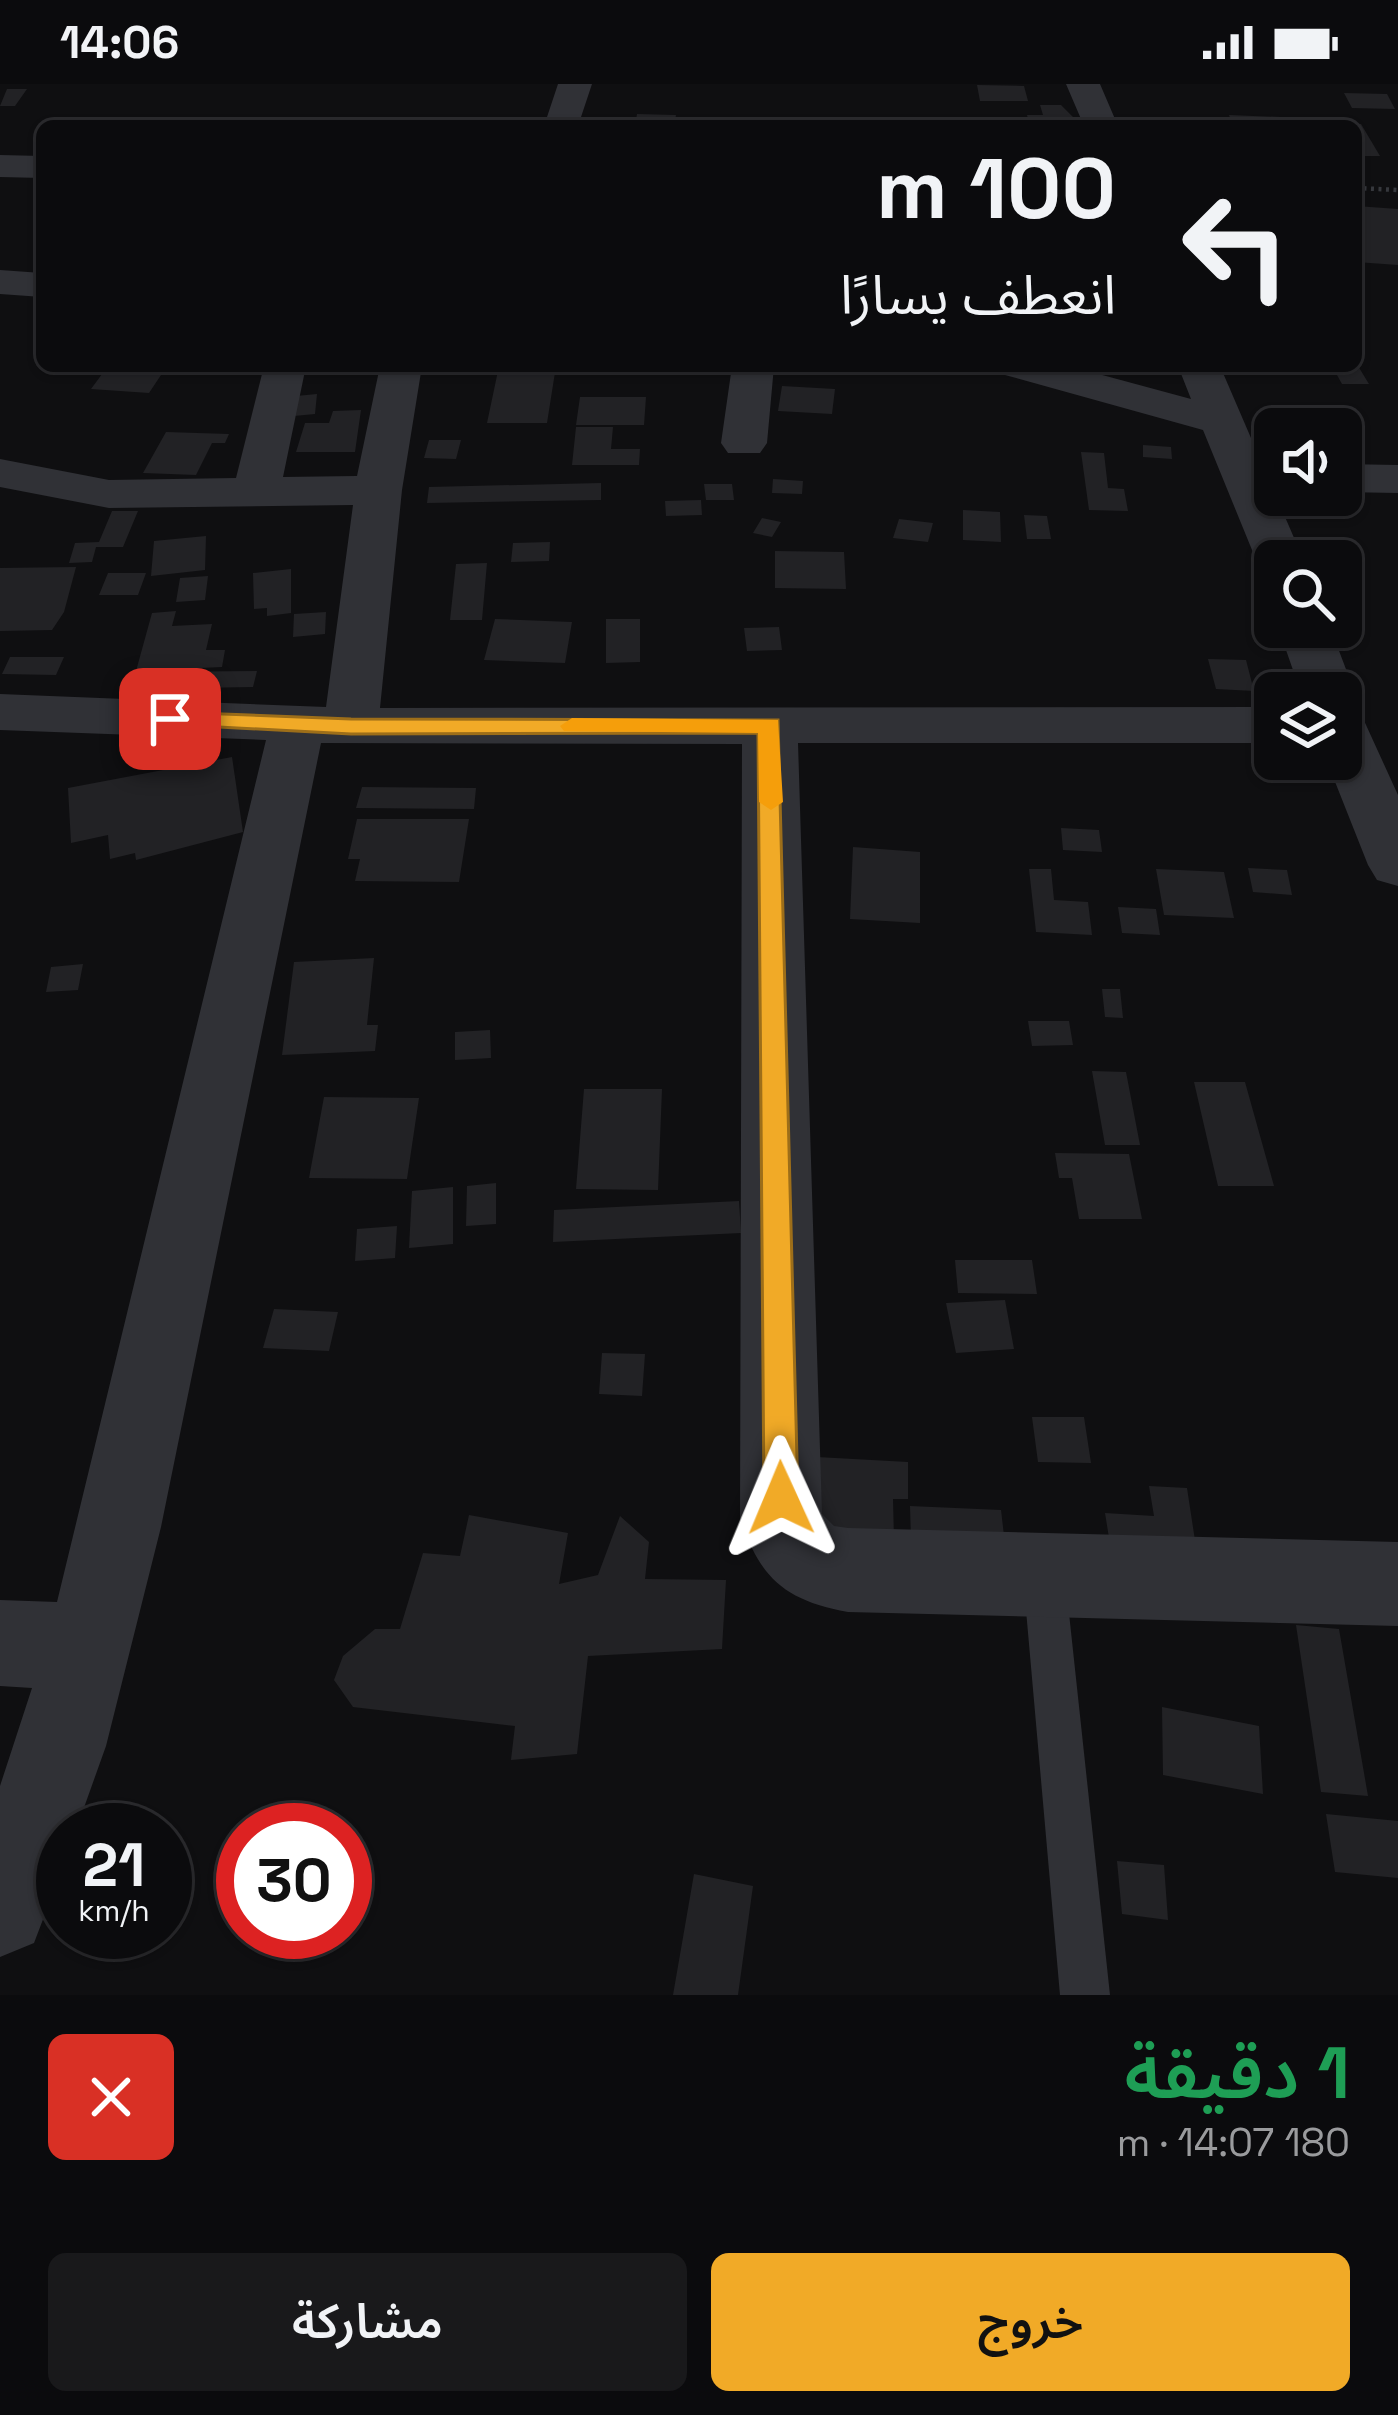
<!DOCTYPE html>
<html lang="ar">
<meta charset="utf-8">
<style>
:root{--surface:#0b0b0d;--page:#19191b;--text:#f1f3f6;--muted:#9a9b9d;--line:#2b2b2e;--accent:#f1aa27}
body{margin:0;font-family:"Space Grotesk","Noto Sans Arabic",sans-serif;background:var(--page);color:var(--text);direction:rtl;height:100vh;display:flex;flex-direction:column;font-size:45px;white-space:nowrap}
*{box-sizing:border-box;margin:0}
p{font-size:39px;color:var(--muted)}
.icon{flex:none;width:66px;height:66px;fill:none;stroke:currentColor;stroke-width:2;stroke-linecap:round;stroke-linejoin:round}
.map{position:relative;height:1911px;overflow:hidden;direction:ltr}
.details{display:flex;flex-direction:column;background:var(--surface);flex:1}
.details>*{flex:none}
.hud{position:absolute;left:36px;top:36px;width:1326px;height:252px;border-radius:18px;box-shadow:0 3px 9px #0004,0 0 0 3px var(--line);direction:rtl;background:#0b0b0d;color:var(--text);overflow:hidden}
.buttons{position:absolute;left:1254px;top:324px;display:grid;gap:24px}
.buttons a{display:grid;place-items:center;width:108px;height:108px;border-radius:18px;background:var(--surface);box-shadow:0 3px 9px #0004,0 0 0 3px var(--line);font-size:60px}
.speed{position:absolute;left:36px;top:1719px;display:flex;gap:24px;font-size:60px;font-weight:700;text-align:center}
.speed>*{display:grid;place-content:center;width:156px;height:156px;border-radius:50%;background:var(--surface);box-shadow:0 3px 9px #0004,0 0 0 3px var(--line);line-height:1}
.speed small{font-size:30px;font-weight:400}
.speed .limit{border:18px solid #d22;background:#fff;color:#111}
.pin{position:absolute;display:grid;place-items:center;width:102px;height:102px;color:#fff;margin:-51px;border-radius:24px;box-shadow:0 6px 18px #0006}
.me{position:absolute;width:132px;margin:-66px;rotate:359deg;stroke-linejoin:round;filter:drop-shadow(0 0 9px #0008)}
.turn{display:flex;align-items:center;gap:42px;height:252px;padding:0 48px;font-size:54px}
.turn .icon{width:156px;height:156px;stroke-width:2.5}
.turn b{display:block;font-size:84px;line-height:102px}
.round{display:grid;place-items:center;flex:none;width:126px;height:126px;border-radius:18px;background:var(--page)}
.overview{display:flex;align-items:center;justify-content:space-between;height:204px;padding:0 48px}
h1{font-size:72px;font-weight:600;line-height:90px;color:#1e9e55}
.cta{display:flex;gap:24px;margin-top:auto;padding:24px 48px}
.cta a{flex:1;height:138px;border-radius:18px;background:var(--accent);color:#111;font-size:48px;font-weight:600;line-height:138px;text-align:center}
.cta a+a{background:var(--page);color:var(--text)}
.status{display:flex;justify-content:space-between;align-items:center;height:84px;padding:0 60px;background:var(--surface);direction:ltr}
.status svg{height:33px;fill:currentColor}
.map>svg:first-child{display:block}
.building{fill:#222225}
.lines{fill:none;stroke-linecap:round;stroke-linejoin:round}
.path{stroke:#36383d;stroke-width:4.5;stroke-dasharray:3 4.5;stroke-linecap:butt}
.service{fill:#303136;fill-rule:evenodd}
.minor{fill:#303136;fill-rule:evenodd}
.route{fill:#f1aa27;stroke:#9d6e19;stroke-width:3}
.slow{fill:#f59e0b}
</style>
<div class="status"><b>14:06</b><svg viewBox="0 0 49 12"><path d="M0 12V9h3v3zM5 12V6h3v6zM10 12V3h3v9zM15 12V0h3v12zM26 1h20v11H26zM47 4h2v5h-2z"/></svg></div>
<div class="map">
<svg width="1398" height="1911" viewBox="0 0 1398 1911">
<rect width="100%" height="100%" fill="#0f0f11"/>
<path class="building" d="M977 1 1024 2 1028 17H980Z
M7 5H27L15 22H0Z
M1344 9 1387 10 1395 25 1352 24Z
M1040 21H1061L1076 36H1065L1067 42H1030L1027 31H1043Z
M637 30 676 31 674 42H635Z
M1229 31 1281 33 1285 42H1233Z
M1356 40H1361L1380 72H1360Z
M1356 122 1398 125V181L1356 178Z
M108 282H167L149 309 91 305Z
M499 282H556L547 339H487Z
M1332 282H1358L1369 300H1342Z
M782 302 835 305 832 330 778 327Z
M317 310 315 330 294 332 296 312Z
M580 313H646L644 341H576Z
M361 326 355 368H296L305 339H329L333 327Z
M576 343H613L611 365H640L639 381H572Z
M166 348 229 350 225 359H212L196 391 143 389Z
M429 356H461L456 375 424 374Z
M1143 361 1171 363 1172 375 1143 373Z
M1081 368 1104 369 1108 404 1124 405 1128 427 1089 426Z
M773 395 803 397 802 410 772 409Z
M601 399V416L427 419 429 403Z
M704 400H732L734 416H706Z
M701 416 702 431 666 432 665 417Z
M963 426 1000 428 1001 458 963 456Z
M112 427H138L123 463H96L92 478 69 479 75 459 99 458Z
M1024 431 1047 432 1051 455H1027Z
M762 434 781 438 772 453 753 449Z
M899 435 933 439 928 458 893 454Z
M206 452 205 486 151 492 154 457Z
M550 458 549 477 511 478 513 459Z
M775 467 844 468 846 505 775 504Z
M487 479 482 536H450L456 480Z
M76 483 64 528 52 546 0 547V484Z
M291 485V529L267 532V524L254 525 253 489Z
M108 489H146L138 511H99Z
M208 492 205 516 176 518 180 494Z
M176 527 172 542 212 540 206 566H225L222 583 136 587 152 529Z
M326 528 325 550 293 553 294 530Z
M495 535 572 538 565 579 484 576Z
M606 535H640V578L606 579Z
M779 543 782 566 747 567 744 544Z
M10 573H64L56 591 2 590Z
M1208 575 1246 576 1254 607 1216 605Z
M257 587 253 603 138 605 143 588Z
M232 673 243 748 136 776 135 769 110 775 108 751 71 759 68 704Z
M362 703 476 704 474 725 356 724Z
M357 735H469L459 798 355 797 360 775H348Z
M1061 744 1099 746 1102 768 1063 766Z
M853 763 920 768V839L850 835Z
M1248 784 1287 786 1292 811 1253 808Z
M1029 785H1051L1054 816 1088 818 1092 851 1036 848Z
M1156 785 1224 788 1234 834 1164 831Z
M1118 823 1156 825 1160 851 1122 849Z
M374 874 367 941H378L375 967 282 971 294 878Z
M83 880 78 906 46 908 51 883Z
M1102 905H1120L1123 934 1105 933Z
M1028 937H1069L1073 961 1032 962Z
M490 946 491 974 455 976V948Z
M1092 987 1126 988 1140 1061H1105Z
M1194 998H1245L1274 1102H1218Z
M584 1005H662L658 1106 576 1105Z
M324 1013 419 1014 407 1095 309 1094Z
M1055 1069 1129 1070 1142 1135H1079L1072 1094H1059Z
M496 1099V1140L466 1142 467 1102Z
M453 1103V1160L409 1164 412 1107Z
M739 1117 741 1149 553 1158 554 1126Z
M397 1142 395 1174 355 1177 357 1145Z
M955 1176H1032L1037 1210 958 1209Z
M1005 1216 1014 1265 956 1269 946 1219Z
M274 1225 338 1228 329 1267 263 1264Z
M602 1269 645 1270 642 1312 599 1310Z
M1032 1333H1084L1091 1379 1038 1378Z
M817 1373 908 1378V1415H893L894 1456 817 1452Z
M1149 1402 1187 1404 1196 1463 1110 1460 1105 1429 1154 1432Z
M910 1422 1001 1426 1005 1460 911 1455Z
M469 1431 568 1449 559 1500 598 1491 620 1432 649 1458 645 1495 726 1496 722 1565 588 1572 577 1670 511 1676 515 1642 353 1623 334 1596 343 1572 375 1545H400L423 1469 460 1472Z
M1296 1541 1339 1545 1368 1712 1321 1708Z
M1162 1623 1259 1642 1263 1710 1163 1691Z
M1326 1730 1398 1737V1794L1335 1788Z
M1117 1777 1164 1781 1168 1836 1122 1830Z
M694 1790 753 1802 738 1911H673Z"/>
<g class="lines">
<path class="path" d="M1356 104 1398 106"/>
<path class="service" d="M1044 1471 1059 1477 1065 1492 1110 1911H1060L1023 1492 1029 1477Z"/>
<path class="minor" d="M558 0H592L578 42H544Z
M1066 0H1100L1118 42H1084Z
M0 71 42 72V94L0 93Z
M0 186 42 189V213L0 210Z
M264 282H306L283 393 357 392 380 282H422L402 406 380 624 1275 623V659H798L822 1430 834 1442 848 1444 1398 1458V1542L848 1528C784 1516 760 1494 740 1434L742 660 321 659 161 1443 106 1662 76 1746H63V1783L34 1859 0 1873V1702L32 1604 0 1602V1516L57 1518 266 656 0 646V610L326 623 353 421 109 424 0 403V375L109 396 236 394Z
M732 282H774L767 359 760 369H728L721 359Z
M999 282H1069L1191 315 1178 282H1220L1304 477H1275V491L1261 488 1203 346 1005 291Z
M1341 380 1398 381V409L1341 408Z
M1278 543H1330L1355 609 1347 621 1341 623V609H1301Z
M1341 625 1361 630 1398 711V802L1377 796 1368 781 1326 675H1341Z"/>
</g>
<path class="route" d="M170 628 351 635 778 636 798 1414 793 1425 781 1430 769 1425 764 1414 758 649 351 650 162 640 158 635Z"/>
<path class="slow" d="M572 634 778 636 783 718 771 726 759 718 758 649 564 647 560 642Z"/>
</svg>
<div class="buttons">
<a><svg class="icon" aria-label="sound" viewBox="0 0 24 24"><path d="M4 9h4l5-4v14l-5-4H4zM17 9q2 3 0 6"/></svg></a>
<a><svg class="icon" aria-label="search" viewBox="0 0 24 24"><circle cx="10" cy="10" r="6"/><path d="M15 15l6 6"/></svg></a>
<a><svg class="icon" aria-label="layers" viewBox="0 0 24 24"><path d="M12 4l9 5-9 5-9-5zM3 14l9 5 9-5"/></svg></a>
</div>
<div class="speed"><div>21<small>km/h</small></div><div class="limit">30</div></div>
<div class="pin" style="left:170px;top:635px;background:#d93025"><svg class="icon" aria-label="arrive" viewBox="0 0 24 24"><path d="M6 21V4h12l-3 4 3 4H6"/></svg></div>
<svg class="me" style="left:781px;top:1414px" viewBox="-20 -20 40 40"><path d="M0-17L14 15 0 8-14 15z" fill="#f1aa27" stroke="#fff" stroke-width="4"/></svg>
<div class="hud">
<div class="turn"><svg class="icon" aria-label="left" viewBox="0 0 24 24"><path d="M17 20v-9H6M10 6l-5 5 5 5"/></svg><div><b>100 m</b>انعطف يسارًا</div></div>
</div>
</div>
<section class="details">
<div class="overview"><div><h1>1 دقيقة</h1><p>180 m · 14:07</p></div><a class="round" style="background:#d93025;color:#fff"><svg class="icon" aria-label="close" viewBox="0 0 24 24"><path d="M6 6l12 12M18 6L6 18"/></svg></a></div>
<div class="cta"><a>خروج</a><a>مشاركة</a></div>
</section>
